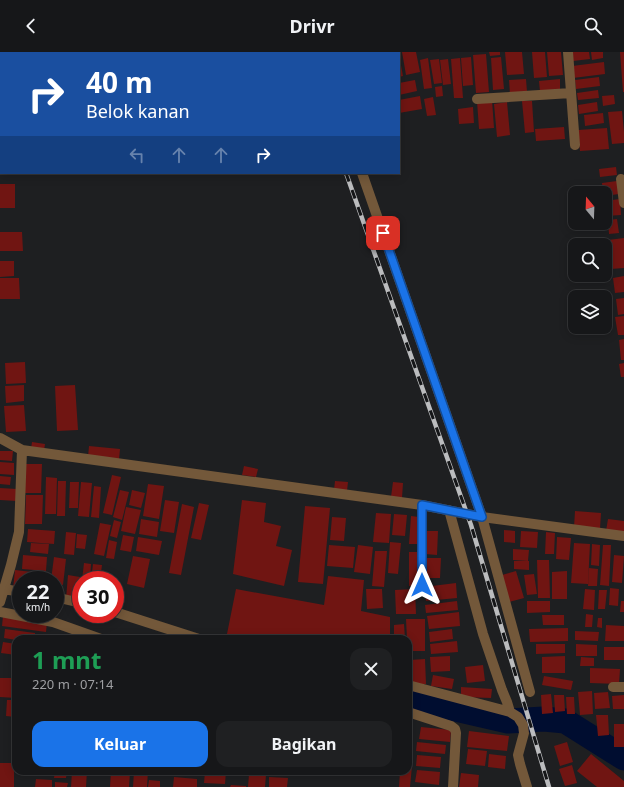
<!DOCTYPE html>
<html lang="id">
<meta charset="utf-8">
<style>
:root{--surface:#161719;--page:#1f2022;--text:#f1f3f6;--muted:#9e9fa2;--line:#353638;--accent:#1a73e8}
body{margin:0;font-family:"Noto Sans",sans-serif;background:var(--page);color:var(--text);height:100vh;display:flex;flex-direction:column;font-size:15px;white-space:nowrap}
*{box-sizing:border-box;margin:0}
p{font-size:13px;color:var(--muted)}
.icon{flex:none;width:22px;height:22px;fill:none;stroke:currentColor;stroke-width:2;stroke-linecap:round;stroke-linejoin:round}
.map{position:relative;flex:1;overflow:hidden}
.sheet{position:absolute;left:12px;top:583px;width:400px;height:140px;display:flex;flex-direction:column;background:var(--surface);border-radius:12px;box-shadow:0 2px 10px #0003,0 0 0 1px var(--line)}
.sheet>*{flex:none}
.top-card{position:absolute;left:0px;top:0px;width:400px;height:122px;box-shadow:0 2px 10px #0003,0 0 0 1px var(--line);background:#1a4fa0;color:#fff;overflow:hidden}
.needle{width:26px;rotate:341deg}
.controls{position:absolute;left:568px;top:134px;display:grid;gap:8px}
.controls a{display:grid;place-items:center;width:44px;height:44px;border-radius:8px;background:var(--surface);box-shadow:0 2px 10px #0003,0 0 0 1px var(--line);font-size:20px}
.speed{position:absolute;left:12px;top:519px;display:flex;gap:8px;font-size:20px;font-weight:700;text-align:center}
.speed>*{display:grid;place-content:center;width:52px;height:52px;border-radius:50%;background:var(--surface);box-shadow:0 2px 10px #0003,0 0 0 1px var(--line);line-height:1}
.speed small{font-size:10px;font-weight:400}
.speed .limit{border:6px solid #d22;background:#fff;color:#111}
.pin{position:absolute;display:grid;place-items:center;width:34px;height:34px;color:#fff;margin:-17px;border-radius:8px;box-shadow:0 2px 6px #0006}
.me{position:absolute;width:44px;margin:-22px;rotate:0deg;stroke-linejoin:round;filter:drop-shadow(0 0 3px #0008)}
.turn{display:flex;align-items:center;gap:14px;height:84px;padding:0 20px;font-size:18px}
.turn .icon{width:52px;height:52px;stroke-width:2.5}
.turn b{display:block;font-size:28px;line-height:34px}
.lanes{display:flex;align-items:center;height:38px;padding:0 20px;background:#0003;justify-content:center;gap:20px;direction:ltr}
.lanes .off{opacity:.35}
.round{display:grid;place-items:center;flex:none;width:42px;height:42px;border-radius:12px;background:var(--page)}
.overview{display:flex;align-items:center;justify-content:space-between;height:68px;padding:0 20px}
h1{font-size:24px;font-weight:700;line-height:30px;color:#1e9e55}
.cta{display:flex;gap:8px;margin-top:auto;padding:8px 20px}
.cta a{flex:1;height:46px;border-radius:12px;background:var(--accent);color:#fff;font-size:16px;font-weight:700;line-height:46px;text-align:center}
.cta a+a{background:var(--page);color:var(--text)}
header{display:flex;justify-content:space-between;align-items:center;height:52px;padding:0 20px;background:var(--surface);font-size:18px;font-weight:700}
.map>svg:first-child{display:block}
.lines{fill:none;stroke-linecap:round;stroke-linejoin:round}
.river{stroke:#000d30;stroke-width:25}
.building{fill:#701512}
.street{stroke:#73583a;stroke-width:10}
.rail-casing{stroke:#bbbcbe;stroke-width:4.5}
.rail{stroke:#151618;stroke-width:3;stroke-dasharray:9;stroke-linecap:butt}
.route-casing{stroke:#114b97;stroke-width:10}
.route{stroke:#1a73e8;stroke-width:7}
</style>
<header><svg class="icon" aria-label="back" viewBox="0 0 24 24"><path d="M15 5l-7 7 7 7"/></svg>Drivr<svg class="icon" aria-label="search" viewBox="0 0 24 24"><circle cx="10" cy="10" r="6"/><path d="M15 15l6 6"/></svg></header>
<div class="map">
<svg width="624" height="735" viewBox="0 0 624 735">
<rect width="100%" height="100%" fill="#1e1f21"/>
<g class="lines">
<path class="river" d="M408 646 508 669 544 667 565 669 624 706"/>
</g>
<path class="building" d="M402 0H416L420 20 406 23Z
M489 0H500V3L490 4Z
M505 0H522L524 22 507 23Z
M532 0H545L547 25 534 26Z
M547 0H561L563 23 549 24Z
M572 0H589L590 7 573 9Z
M591 0H603V6L592 8Z
M620 0H624V40H623Z
M486 2 489 40 476 41 473 3Z
M471 5 473 33 463 34 461 6Z
M501 5 504 37 493 38 491 6Z
M428 6 432 36 424 37 420 8Z
M460 6 463 46H454L451 7Z
M439 7 442 31 434 32 430 8Z
M448 7 451 32 443 33 440 8Z
M399 8H400L403 24 399 25Z
M604 10 605 22 573 26 572 14Z
M599 25 600 34 576 37 575 28Z
M526 27 527 40 510 42 509 28Z
M560 27V38L540 40 539 29Z
M415 28 417 39 399 43V31Z
M442 34 443 44 436 45 435 35Z
M598 38 599 46 578 48 577 41Z
M614 43 615 52 603 54 602 44Z
M420 44 422 57 399 61V48Z
M433 45 436 63 427 64 424 47Z
M492 48 494 76 479 77 477 49Z
M522 49H532L534 80 525 81Z
M507 50 510 83 497 85 494 52Z
M597 50 598 59 579 62 578 53Z
M473 55 474 71 459 72 458 57Z
M622 59 624 80V91L612 92 608 60Z
M603 61 604 71 585 74 584 63Z
M564 75 565 87 536 89 535 77Z
M607 76 609 97 580 99 578 78Z
M616 115 617 123 600 125 599 117Z
M617 129 619 142 605 144V141H603L602 131Z
M0 132H15V156H0Z
M620 147 621 163 606 164 605 149Z
M617 167 619 181 609 182 608 168Z
M0 180H22L23 199H0Z
M624 186V216L611 217 608 188Z
M0 209H14V224L0 225Z
M624 224V240L615 241 613 226Z
M0 226H19L20 247H0Z
M624 246V262L618 263 616 247Z
M624 264V283H618L615 265Z
M624 287V308H621L619 288Z
M25 310 26 331 6 332 5 311Z
M624 311V325H621L619 312Z
M24 333V349L6 351 5 334Z
M75 333 78 378 57 379 55 334Z
M24 353 26 379 6 380 4 354Z
M32 390 45 392 44 399 31 397Z
M89 394 120 397 119 408 88 405Z
M0 399H13L12 409 0 408Z
M0 410 14 411V423L0 422Z
M24 412H42L41 441H24Z
M244 414 258 417 256 425 242 423Z
M112 423 121 425 112 463 103 461Z
M0 424 11 425 10 433 0 432Z
M46 425 57 426 56 462H45Z
M58 429H66L65 464H57Z
M335 429 348 430 347 439 334 438Z
M70 430H79L78 456H69Z
M81 430 92 431 89 465 78 464Z
M393 430 403 431 402 446 391 445Z
M148 432 164 434 159 467 143 464Z
M94 434 101 435 99 466 91 465Z
M0 436 17 437V449L0 448Z
M120 438 129 440 122 468 113 465Z
M132 438 145 441 141 456 129 453Z
M26 443H43L42 472H25Z
M165 448 179 450 174 481 160 479Z
M242 448 266 451 264 470 281 474 276 494 292 498 284 534 233 522Z
M199 451 209 453 201 488 191 486Z
M182 452 194 455 181 523 169 521Z
M305 454 330 456 323 532 298 530Z
M126 455 141 458 135 482 121 479Z
M575 459 601 461 600 477 574 475Z
M376 461 391 462 389 491 373 490Z
M394 462 407 463 405 484 392 483Z
M411 464 419 465 417 492H409Z
M332 465 346 466 344 489 330 488Z
M141 467 159 470 157 485 139 482Z
M608 467 624 469V482L606 479Z
M114 468 121 470 117 486 110 484Z
M100 471 111 473 104 504 94 502Z
M28 477 55 479 54 492 27 490Z
M504 478 515 479V491L504 490Z
M425 479H438L437 503 425 502Z
M521 479 538 480 537 496 520 495Z
M66 480 76 481 74 503 64 502Z
M546 480 555 481 554 502H545Z
M77 482 87 483 85 497 76 496Z
M123 483 134 485 131 500 120 498Z
M138 485 162 489 159 503 136 499Z
M557 485 571 486 569 508 556 507Z
M109 488 117 490 114 507 106 506Z
M390 490 401 491 398 522 388 521Z
M31 491 49 492 48 502 30 500Z
M574 491 590 492 588 532 571 531Z
M592 492 600 493 599 514 591 513Z
M329 493 355 495 353 516 327 514Z
M358 493 373 495 370 522 354 520Z
M603 493H611L609 534 600 533Z
M513 497 529 498 528 509 513 508Z
M375 499H387L384 535 372 534Z
M409 500H421L420 534H409Z
M23 503 47 505 46 519 22 517Z
M614 503 624 504 622 531 612 530Z
M133 504 150 507 144 536 127 532Z
M54 505 66 507 63 533 55 532V528H51Z
M423 506H441L440 526H423Z
M537 508H549L550 546H538Z
M514 509H529V518L514 517Z
M84 511 91 512 90 528H82Z
M93 512 102 513 100 528H91Z
M589 516 598 517 597 534H588Z
M15 518 32 520 31 528H21V538L13 537Z
M516 519 524 546 509 550 502 523Z
M567 519V547H552V520Z
M36 522 49 523V528H35Z
M534 522 537 542 527 543 524 523Z
M68 523 80 525 78 548 66 547Z
M328 524 364 528 361 559 390 565V587H226L236 537 324 553Z
M456 531 457 546 426 549 424 535Z
M610 536 619 537 618 554 609 553Z
M366 537H382L383 556 367 557Z
M415 537 416 562H396L395 538Z
M585 537 595 538 594 558 583 557Z
M599 538H607L605 557H598Z
M457 549 458 558 426 561 425 553Z
M527 549H550V560L527 561Z
M621 549H624V560H620Z
M459 560 460 574 429 577 427 564Z
M586 562 593 563 592 575H585Z
M542 563H564V573H543Z
M3 564 47 570 46 580 2 574Z
M598 566H602V576L597 575Z
M406 567H425V599H408V587H407Z
M404 572 405 587H394V573Z
M606 573 624 574V589H605Z
M568 576V589L530 590 529 577Z
M5 577 35 581V587L16 588 4 586Z
M452 577 453 587 430 590 429 580Z
M575 579 599 580 598 589 575 588Z
M457 589 458 600 431 602 430 592Z
M3 590 16 592V603L1 601Z
M536 592H565V601L536 602Z
M576 592 597 593V604H576Z
M604 595H624V608H604Z
M450 604V619L431 620 430 605Z
M565 604V621H542V605Z
M581 605 594 606V614H580Z
M425 607 426 632H409V608Z
M483 613 485 629 467 631 465 615Z
M590 616 620 617 619 632 590 631Z
M433 623 454 627 452 637 431 634Z
M544 624 573 629 571 638 542 633Z
M0 626H16V646L0 645Z
M461 635 492 637 491 646 461 645Z
M592 639 593 662 580 663 578 640Z
M608 640 610 656 595 657 594 641Z
M551 642 553 661 542 662 541 643Z
M554 643H564L565 659 555 660Z
M624 643V657H613L612 644Z
M566 645H574L575 662H567Z
M7 648H16V665L6 664Z
M596 663H608L609 683 598 684Z
M614 672H624V695H614Z
M421 675 451 678 450 690 419 687Z
M469 679 509 684 507 699 467 695Z
M417 690 446 693 445 702 416 699Z
M567 690 573 710 560 714 554 694Z
M468 697 487 699 485 714 466 712Z
M489 702 506 704 505 717 488 715Z
M591 702 624 729V735H597L577 719Z
M417 703 441 705 440 716 416 714Z
M0 711H14V735H0Z
M408 713 412 714 410 735H399L400 719H408Z
M572 713 577 731 565 734 559 717Z
M417 718 440 720 439 733 415 730Z
M41 719H52V722L41 721Z
M55 719H67L66 726H54Z
M72 719H87L86 735H71Z
M111 719 130 720 129 735H110Z
M134 719H148L147 735H133Z
M178 719H195V723L177 722Z
M205 719H226L225 732 204 731Z
M358 719H382V722H358Z
M461 721 479 723 478 735H459Z
M249 722 266 723 265 735H248Z
M174 725 197 727V735H173Z
M269 725 288 726 287 735H269Z
M36 727 52 728V735H35Z
M149 728 160 729V735H148Z
M55 730 68 731 67 735H55Z
M231 733 246 734V735H230Z"/>
<g class="lines">
<path class="street" d="M123 0 136 1
M319 0 320 1
M568 0 575 93
M477 47 571 41
M362 121 482 465 530 640
M621 127 624 151
M0 386 22 398 422 453 482 465 624 484
M422 453V533
M449 458 483 582 502 638 507 650 510 660
M4 537 21 540
M55 545 81 551
M0 550 11 513 19 480 22 398
M0 560 53 570 101 587
M115 560 199 587
M408 633 510 660 518 665 523 673 524 681 518 703 520 712 527 735
M613 635H624
M408 660 451 674 455 677 456 681 453 735"/>
<defs>
<path id="rail" d="M303 0V1
M346 121 471 473 549 735"/>
</defs>
<use href="#rail" class="rail-casing"/>
<use href="#rail" class="rail"/>
</g>
<g class="lines">
<defs>
<path id="route" d="M383 181 482 465 422 453V533"/>
</defs>
<use href="#route" class="route-casing"/>
<use href="#route" class="route"/>
</g>
</svg>
<div class="controls">
<a><svg class="needle" viewBox="-14 -14 28 28"><path d="M0-13l5 13h-10z" fill="#e53935"/><path d="M0 13l5-13h-10z" fill="#9e9fa2"/></svg></a>
<a><svg class="icon" aria-label="search" viewBox="0 0 24 24"><circle cx="10" cy="10" r="6"/><path d="M15 15l6 6"/></svg></a>
<a><svg class="icon" aria-label="layers" viewBox="0 0 24 24"><path d="M12 4l9 5-9 5-9-5zM3 14l9 5 9-5"/></svg></a>
</div>
<div class="speed"><div>22<small>km/h</small></div><div class="limit">30</div></div>
<div class="pin" style="left:383px;top:181px;background:#d93025"><svg class="icon" aria-label="arrive" viewBox="0 0 24 24"><path d="M6 21V4h12l-3 4 3 4H6"/></svg></div>
<svg class="me" style="left:422px;top:533px" viewBox="-20 -20 40 40"><path d="M0-17L14 15 0 8-14 15z" fill="#1a73e8" stroke="#fff" stroke-width="4"/></svg>
<div class="top-card">
<div class="turn"><svg class="icon" aria-label="right" viewBox="0 0 24 24"><path d="M7 20v-9h11M14 6l5 5-5 5"/></svg><div><b>40 m</b>Belok kanan</div></div>
<div class="lanes"><svg class="icon off" aria-label="left" viewBox="0 0 24 24"><path d="M17 20v-9H6M10 6l-5 5 5 5"/></svg><svg class="icon off" aria-label="ahead" viewBox="0 0 24 24"><path d="M12 20V5M6 11l6-6 6 6"/></svg><svg class="icon off" aria-label="ahead" viewBox="0 0 24 24"><path d="M12 20V5M6 11l6-6 6 6"/></svg><svg class="icon" aria-label="right" viewBox="0 0 24 24"><path d="M7 20v-9h11M14 6l5 5-5 5"/></svg></div>
</div>
<section class="sheet">
<div class="overview"><div><h1>1 mnt</h1><p>220 m · 07:14</p></div><a class="round"><svg class="icon" aria-label="close" viewBox="0 0 24 24"><path d="M6 6l12 12M18 6L6 18"/></svg></a></div>
<div class="cta"><a>Keluar</a><a>Bagikan</a></div>
</section>
</div>
